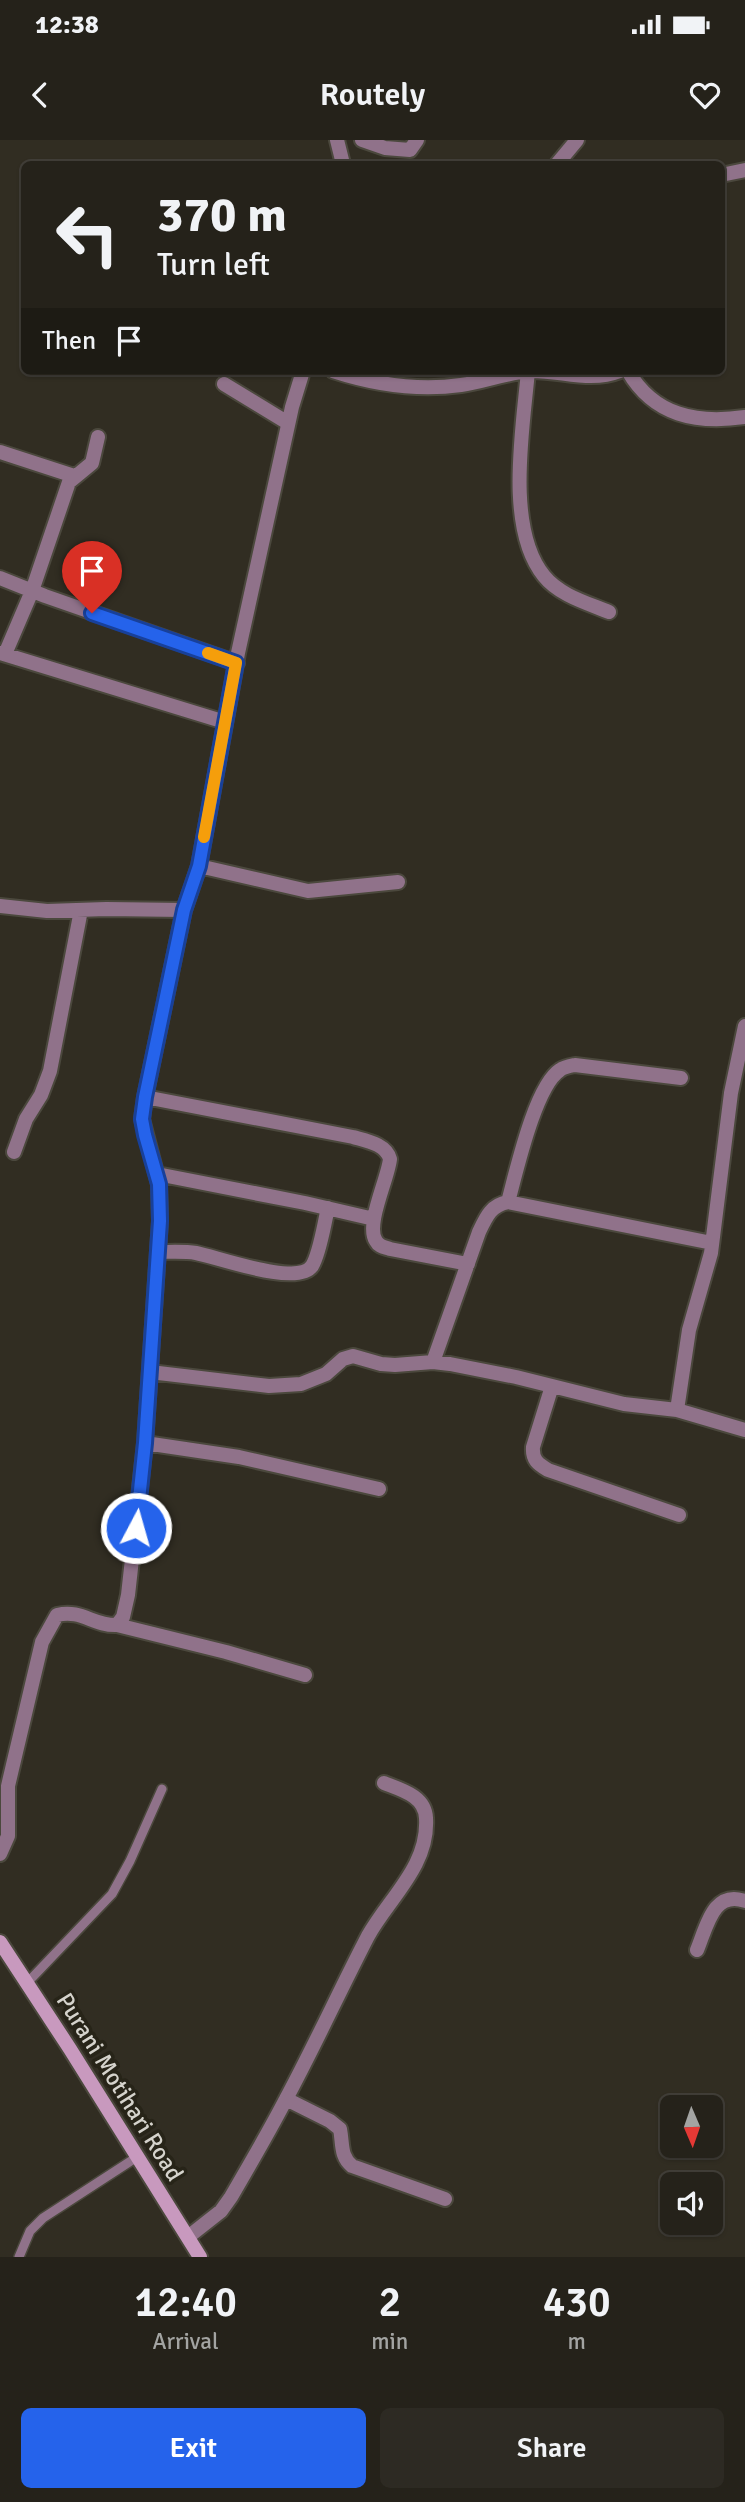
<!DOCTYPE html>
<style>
:root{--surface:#25221a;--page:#2d2a23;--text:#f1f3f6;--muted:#a3a4a2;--line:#423f39;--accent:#2563eb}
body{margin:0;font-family:Signika,sans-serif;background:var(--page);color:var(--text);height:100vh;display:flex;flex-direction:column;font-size:26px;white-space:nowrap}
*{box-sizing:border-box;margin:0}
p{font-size:23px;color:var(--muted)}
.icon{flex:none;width:38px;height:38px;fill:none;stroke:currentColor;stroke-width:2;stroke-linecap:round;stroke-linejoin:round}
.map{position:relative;height:2117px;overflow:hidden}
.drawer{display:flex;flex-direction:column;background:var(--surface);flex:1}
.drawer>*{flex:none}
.hud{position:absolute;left:21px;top:21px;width:704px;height:214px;border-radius:10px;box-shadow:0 2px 5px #0004,0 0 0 2px var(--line);background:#25221a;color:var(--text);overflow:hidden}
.needle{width:46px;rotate:178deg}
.tools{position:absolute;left:660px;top:1955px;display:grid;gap:14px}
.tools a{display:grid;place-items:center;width:63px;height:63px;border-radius:10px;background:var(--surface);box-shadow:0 2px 5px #0004,0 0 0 2px var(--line);font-size:35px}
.pin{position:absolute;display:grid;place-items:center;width:60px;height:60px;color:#fff;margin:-72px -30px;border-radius:50% 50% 50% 0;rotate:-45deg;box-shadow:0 0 7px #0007}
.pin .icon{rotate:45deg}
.me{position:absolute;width:77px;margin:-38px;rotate:6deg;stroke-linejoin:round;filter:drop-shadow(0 0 5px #0008)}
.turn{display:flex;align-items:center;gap:24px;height:147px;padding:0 21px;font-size:32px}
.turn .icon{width:91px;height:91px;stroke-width:2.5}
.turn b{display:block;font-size:49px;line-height:60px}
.then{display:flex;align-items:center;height:66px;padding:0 21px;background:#0003;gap:14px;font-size:26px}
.eta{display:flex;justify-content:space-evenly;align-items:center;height:119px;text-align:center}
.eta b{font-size:42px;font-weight:600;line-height:49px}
.action{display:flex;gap:14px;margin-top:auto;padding:14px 21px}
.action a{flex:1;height:80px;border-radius:10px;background:var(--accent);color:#fff;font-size:28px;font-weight:600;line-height:80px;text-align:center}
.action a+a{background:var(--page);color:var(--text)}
.status{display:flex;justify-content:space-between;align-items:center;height:49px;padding:0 35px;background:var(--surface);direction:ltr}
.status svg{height:19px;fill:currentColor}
header{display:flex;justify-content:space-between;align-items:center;height:91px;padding:0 21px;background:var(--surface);font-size:32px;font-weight:600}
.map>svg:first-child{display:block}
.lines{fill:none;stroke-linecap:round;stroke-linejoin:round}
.service-casing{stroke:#4b483d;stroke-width:12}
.minor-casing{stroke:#4b483d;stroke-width:18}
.secondary-casing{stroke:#4b483d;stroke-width:18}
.service{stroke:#90728a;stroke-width:9}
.minor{stroke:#90728a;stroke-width:14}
.secondary{stroke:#c899be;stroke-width:14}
.route-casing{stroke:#184099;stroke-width:18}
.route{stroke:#2563eb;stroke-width:12}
.slow{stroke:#f59e0b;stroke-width:12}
.labels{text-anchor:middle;stroke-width:7;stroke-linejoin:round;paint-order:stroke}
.street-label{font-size:24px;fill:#d5d3cc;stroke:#272418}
</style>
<div class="status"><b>12:38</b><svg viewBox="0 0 49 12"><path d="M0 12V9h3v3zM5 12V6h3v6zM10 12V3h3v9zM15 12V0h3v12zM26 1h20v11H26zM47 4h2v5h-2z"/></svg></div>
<header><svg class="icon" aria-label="back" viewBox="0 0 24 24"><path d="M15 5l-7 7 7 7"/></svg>Routely<svg class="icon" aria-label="heart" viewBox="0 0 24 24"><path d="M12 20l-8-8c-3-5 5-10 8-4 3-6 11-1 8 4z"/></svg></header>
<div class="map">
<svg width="745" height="2117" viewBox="0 0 745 2117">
<rect width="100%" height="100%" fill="#312d22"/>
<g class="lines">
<defs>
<path id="service" d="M27 1843 112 1754 130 1721 162 1649
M19 2117 30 2091 43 2078 137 2017"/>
<path id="minor" d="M337 0 343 24
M362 0 385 8 410 10 417 0
M557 24 577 0
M721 35 745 30
M333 231C373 244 418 251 461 245 483 242 506 233 529 231 561 230 589 243 620 231
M528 231C523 288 505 388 544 436 559 455 587 463 609 472
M628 231C654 276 697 284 745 277
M224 244 288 283
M0 312 74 336
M0 438 45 456 237 523
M0 513 225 582
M5 514 32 451 69 342 92 323 98 297
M199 726 308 751 398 742
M0 766 47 771 106 769 184 770
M145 957 353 997C367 1001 386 1004 390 1019 388 1039 365 1085 376 1101 379 1107 385 1107 390 1109L468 1124
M14 1012 26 979 41 955 50 931 81 770
M157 1034 305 1063 374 1079
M508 1062C516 1033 535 946 560 930 564 927 570 926 575 925L681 938
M158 1112C171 1112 184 1111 196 1113 217 1117 298 1147 312 1126 320 1113 324 1084 328 1068
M433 1222 479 1092C486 1077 491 1065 508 1062L712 1103
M150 1232 269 1246 301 1244 326 1234 343 1219 353 1216 381 1224 395 1225 433 1222 450 1224 516 1237 624 1264 677 1270 745 1290
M552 1246 533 1307C532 1320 538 1324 548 1330L679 1375
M677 1270 689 1190 711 1113 731 953 745 886
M145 1303 239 1317 379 1349
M117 1485 226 1512 305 1535
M0 1714 8 1696V1646L42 1502 57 1475C82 1469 93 1486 117 1485L123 1477 128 1455 145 1303 160 1081 159 1044 142 979 145 957 184 770 199 726 238 513 292 267 303 231
M697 1810C707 1786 713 1750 745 1761
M286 1959 330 1981 340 1989C343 2004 340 2016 352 2026L445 2059
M188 2097 221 2071 231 2057C250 2024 269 1992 286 1959 315 1905 340 1850 368 1796 389 1758 429 1726 426 1678 425 1656 402 1650 384 1643"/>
<path id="secondary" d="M0 1802 70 1909 200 2117"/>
</defs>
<use href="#service" class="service-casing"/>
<use href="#minor" class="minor-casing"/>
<use href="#secondary" class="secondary-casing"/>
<use href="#service" class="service"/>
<use href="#minor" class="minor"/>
<use href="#secondary" class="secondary"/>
</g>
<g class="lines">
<defs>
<path id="route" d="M92 473 236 523 199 726 184 770 145 957 142 979 145 995 159 1044 160 1081 145 1303 136 1388"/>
</defs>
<use href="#route" class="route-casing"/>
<use href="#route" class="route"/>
<path class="slow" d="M204 697 236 523 208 513"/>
</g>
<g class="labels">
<g class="street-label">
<text transform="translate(120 1947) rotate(58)" y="8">Purani Motihari Road</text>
</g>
</g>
</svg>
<div class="tools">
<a><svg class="needle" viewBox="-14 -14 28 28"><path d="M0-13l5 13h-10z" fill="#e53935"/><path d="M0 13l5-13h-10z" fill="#a3a4a2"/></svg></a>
<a><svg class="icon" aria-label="sound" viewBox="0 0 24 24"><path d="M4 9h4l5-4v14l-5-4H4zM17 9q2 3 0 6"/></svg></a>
</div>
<div class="pin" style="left:92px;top:473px;background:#d93025"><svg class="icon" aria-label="arrive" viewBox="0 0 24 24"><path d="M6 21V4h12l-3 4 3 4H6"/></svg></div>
<svg class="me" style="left:136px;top:1388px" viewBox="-20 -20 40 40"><circle r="17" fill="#2563eb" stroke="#fff" stroke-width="3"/><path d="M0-11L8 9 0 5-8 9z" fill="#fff"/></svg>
<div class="hud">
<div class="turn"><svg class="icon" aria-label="left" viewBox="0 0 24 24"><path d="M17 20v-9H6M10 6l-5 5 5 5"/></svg><div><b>370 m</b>Turn left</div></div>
<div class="then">Then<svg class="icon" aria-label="arrive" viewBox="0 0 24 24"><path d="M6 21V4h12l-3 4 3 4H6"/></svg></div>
</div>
</div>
<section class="drawer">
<div class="eta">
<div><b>12:40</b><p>Arrival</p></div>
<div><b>2</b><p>min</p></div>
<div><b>430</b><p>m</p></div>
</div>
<div class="action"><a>Exit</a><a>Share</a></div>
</section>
